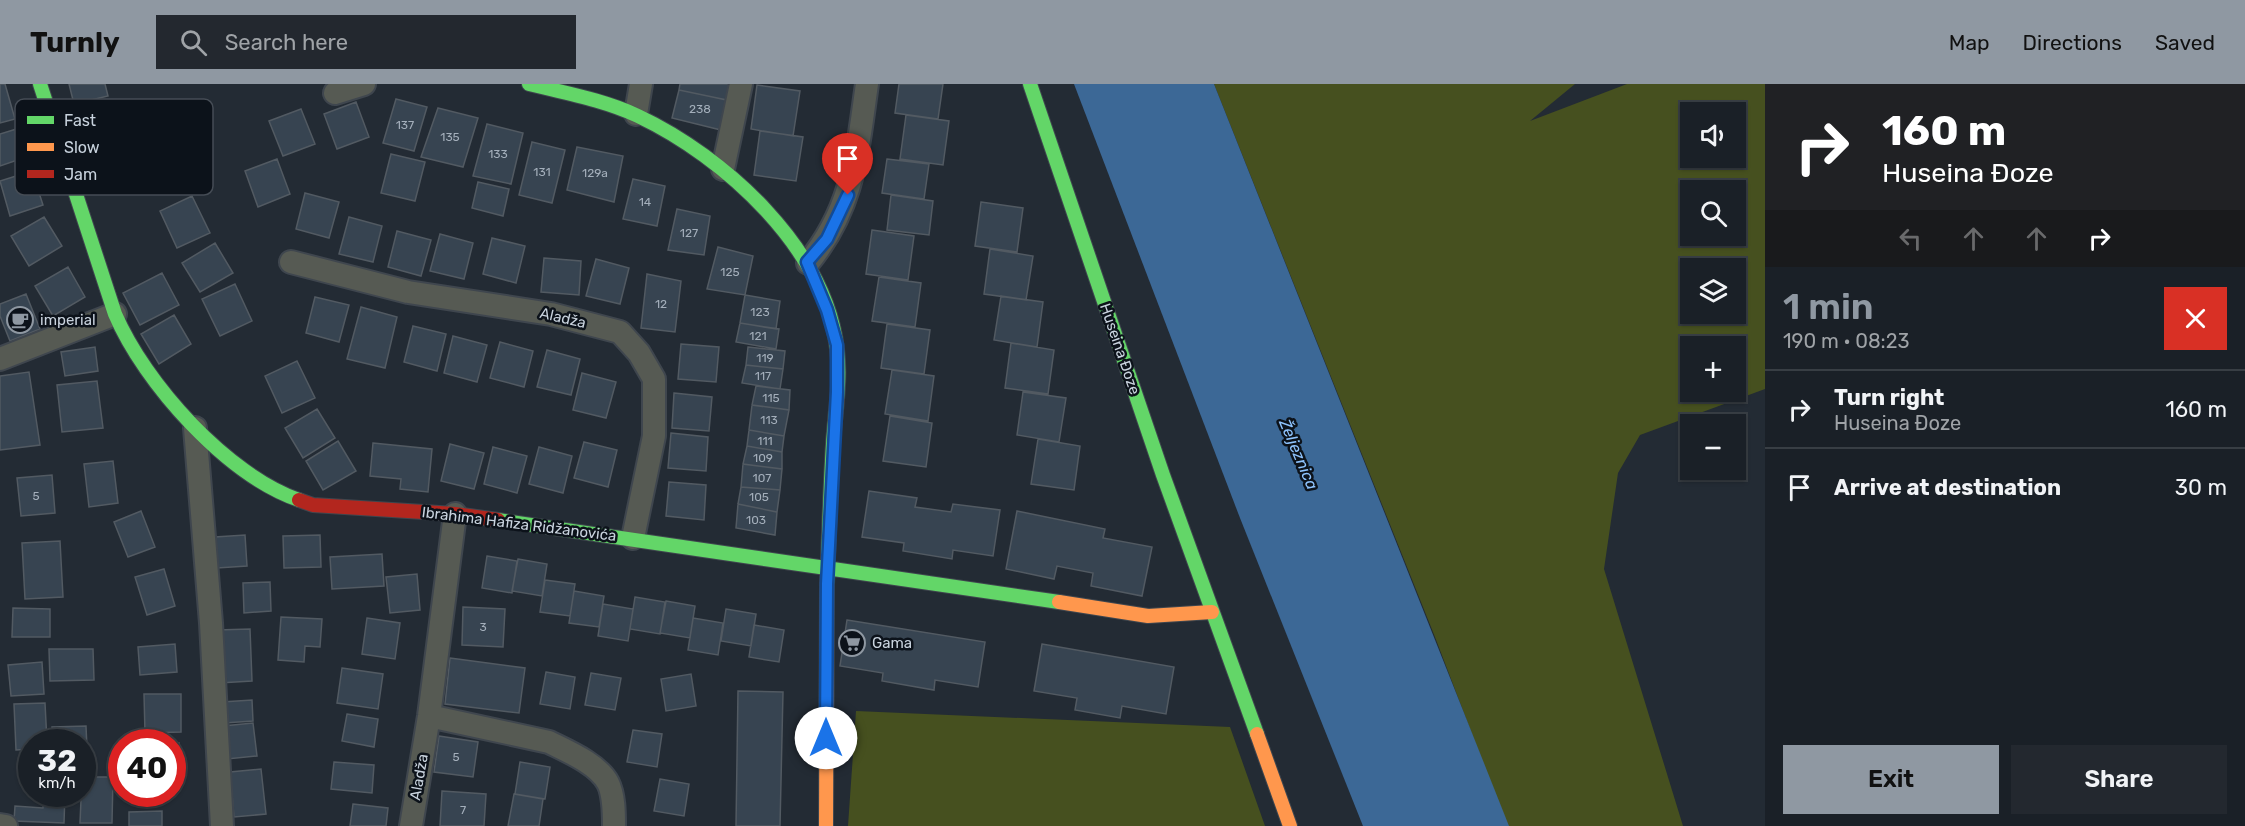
<!DOCTYPE html>
<meta charset="utf-8">
<style>
:root{--surface:#1a2027;--page:#23282f;--text:#f1f3f6;--muted:#9fa3a7;--line:#383e44;--accent:#8f98a2}
body{margin:0;font-family:Rubik,sans-serif;background:var(--page);color:var(--text);height:100vh;display:flex;flex-direction:column;font-size:22px;white-space:nowrap}
*{box-sizing:border-box;margin:0}
p{font-size:20px;color:var(--muted)}
.icon{flex:none;width:33px;height:33px;fill:none;stroke:currentColor;stroke-width:2;stroke-linecap:round;stroke-linejoin:round}
.map{position:relative;flex:1;overflow:hidden}
.details{display:flex;flex-direction:column;background:var(--surface);width:480px}
.details>*{flex:none}
.top-card{background:#202124;color:#fff;overflow:hidden}
.buttons{position:absolute;left:1680px;top:18px;display:grid;gap:12px}
.buttons a{display:grid;place-items:center;width:66px;height:66px;border-radius:0px;background:var(--surface);box-shadow:0 2px 4px #0004,0 0 0 2px var(--line);font-size:30px}
.speed{position:absolute;left:18px;top:645px;display:flex;gap:12px;font-size:30px;font-weight:700;text-align:center}
.speed>*{display:grid;place-content:center;width:78px;height:78px;border-radius:50%;background:var(--surface);box-shadow:0 2px 4px #0004,0 0 0 2px var(--line);line-height:1}
.speed small{font-size:15px;font-weight:400}
.speed .limit{border:9px solid #d22;background:#fff;color:#111}
.pin{position:absolute;display:grid;place-items:center;width:51px;height:51px;color:#fff;margin:-62px -26px;border-radius:50% 50% 50% 0;rotate:-45deg;box-shadow:0 0 6px #0007}
.pin .icon{rotate:45deg}
.me{position:absolute;width:66px;margin:-33px;rotate:0deg;stroke-linejoin:round;filter:drop-shadow(0 0 4px #0008)}
.turn{display:flex;align-items:center;gap:21px;height:126px;padding:0 18px;font-size:27px}
.turn .icon{width:78px;height:78px;stroke-width:2.5}
.turn b{display:block;font-size:42px;line-height:51px}
.lanes{display:flex;align-items:center;height:57px;padding:0 18px;background:#0003;justify-content:center;gap:30px;direction:ltr}
.lanes .off{opacity:.35}
.round{display:grid;place-items:center;flex:none;width:63px;height:63px;border-radius:0px;background:var(--page)}
.overview{display:flex;align-items:center;justify-content:space-between;height:102px;padding:0 18px}
h1{font-size:36px;font-weight:600;line-height:45px;color:var(--accent)}
.primary-button{display:flex;gap:12px;margin-top:auto;padding:12px 18px}
.primary-button a{flex:1;height:69px;border-radius:0px;background:var(--accent);color:#111;font-size:24px;font-weight:600;line-height:69px;text-align:center}
.primary-button a+a{background:var(--page);color:var(--text)}
ul{padding:0;list-style:none}
li{display:flex;align-items:center;gap:18px;height:78px;padding:0 18px;border-top:2px solid var(--line)}
li div{flex:1}
li b{display:block;font-size:22px}
li em{font-style:normal}
header{display:flex;align-items:center;gap:36px;box-sizing:border-box;height:84px;padding:0 30px;background:var(--accent);color:#111}
header strong{font-size:28px}
nav{display:flex;gap:33px;margin-inline-start:auto;font-size:21px}
.search{width:420px;height:54px;background:var(--page);display:flex;align-items:center;gap:15px;box-sizing:border-box;padding:0 21px;border-radius:0px;color:var(--muted);font-size:22px}
main{display:flex;flex:1;min-height:0}
.map>svg:first-child{display:block}
.green{fill:#46501f;fill-rule:evenodd}
.water{fill:#3c6896}
.building{fill:#374451;stroke:#525a62;stroke-width:1.5}
.lines{fill:none;stroke-linecap:round;stroke-linejoin:round}
.street-casing{stroke:#3f464e;stroke-width:26}
.fast-casing{stroke:#3f464e;stroke-width:16}
.slow-casing{stroke:#3f464e;stroke-width:16}
.jam-casing{stroke:#3f464e;stroke-width:16}
.street{stroke:#565a53;stroke-width:22}
.fast{stroke:#63d668;stroke-width:14}
.slow{stroke:#ff974d;stroke-width:14}
.jam{stroke:#b3261e;stroke-width:14}
.route-casing{stroke:#114b97;stroke-width:15}
.route{stroke:#1a73e8;stroke-width:10}
.labels{text-anchor:middle;stroke-width:5;stroke-linejoin:round;paint-order:stroke}
.number-label{font-size:12px;fill:#a4afbb}
.street-label{font-size:15px;fill:#c9d3de;stroke:#0c121a}
.poi-label{font-size:15px;fill:#c9d3de;stroke:#0c121a;text-anchor:start}
.water-label{font-size:16px;font-style:italic;fill:#8ec3fd;stroke:#0c121a}
.key{fill:#0c121a;stroke:#454c55;stroke-width:1.5}
.key-label{font-size:16px;fill:#c9d3de}
</style>
<header>
<strong>Turnly</strong>
<div class="search"><svg class="icon" aria-label="search" viewBox="0 0 24 24"><circle cx="10" cy="10" r="6"/><path d="M15 15l6 6"/></svg>Search here</div>
<nav><a>Map</a><a>Directions</a><a>Saved</a></nav>
</header>
<main>
<div class="map">
<svg width="1765" height="742" viewBox="0 0 1765 742">
<rect width="100%" height="100%" fill="#232b34"/>
<path class="green" d="M1214 0H1575L1530 37 1627 0H1765V305L1640 351 1618 389 1604 485 1683 742H1507L1435 553ZM1690 28H1736V74H1690ZM1690 106H1736V152H1690ZM1690 184H1736V230H1690ZM1690 262H1736V308H1690Z
M856 627 1230 643 1265 742H848Z"/>
<path class="water" d="M1074 0H1214L1509 742H1363L1240 434Z"/>
<path class="building" d="M0 0H5L15 35 0 39Z
M69 0H105L108 12 74 20Z
M680 0H731L727 16 679 6Z
M899 0H943L938 35 895 29Z
M757 1 800 7 793 52 751 45Z
M679 6 727 16 721 46 672 34Z
M396 15 427 23 414 67 383 59Z
M356 18 369 53 337 65 324 30Z
M438 24 478 34 463 83 421 73Z
M301 25 315 60 283 72 269 37Z
M906 31 949 37 943 81 900 75Z
M487 40 523 49 511 100 473 92Z
M23 43 32 71 0 82V50Z
M760 47 803 53 796 97 754 91Z
M532 58 565 66 552 119 519 111Z
M577 63 623 72 614 118 567 106Z
M391 70 425 78 415 117 381 109Z
M277 75 290 110 258 123 245 87Z
M887 75 929 80 924 115 882 109Z
M32 87 43 121 10 132 0 97Z
M633 95 665 102 657 142 623 135Z
M478 98 509 105 503 132 472 124Z
M305 109 339 118 329 154 296 145Z
M891 111 933 117 929 151 887 146Z
M192 112 210 149 177 164 160 127Z
M981 118 1023 124 1017 168 975 162Z
M677 125 710 132 704 171 668 166Z
M44 133 62 162 29 182 11 152Z
M349 133 382 142 373 178 339 170Z
M872 146 914 152 908 196 866 190Z
M397 147 431 156 421 192 388 183Z
M440 150 473 159 464 195 430 187Z
M492 154 525 162 516 199 483 190Z
M215 159 233 189 200 208 182 179Z
M718 163 753 172 745 211 707 205Z
M990 165 1033 172 1026 216 984 210Z
M544 174 581 177 579 211 541 208Z
M596 175 629 184 620 220 586 212Z
M68 183 85 213 53 232 35 202Z
M162 189 179 221 140 241 123 209Z
M647 190 681 197 675 248 641 244Z
M879 193 921 199 915 243 872 237Z
M235 200 252 237 220 252 202 215Z
M26 210 40 245 10 257 0 232V220Z
M745 211 780 217 776 245 740 239Z
M1001 212 1043 218 1037 263 994 256Z
M315 213 349 221 339 258 306 249Z
M361 223 397 233 385 284 347 275Z
M174 231 191 260 159 280 141 250Z
M740 239 779 245 776 265 736 258Z
M887 240 930 246 924 290 881 284Z
M413 242 446 250 437 287 404 278Z
M453 252 487 261 477 298 444 289Z
M500 258 533 267 524 303 490 294Z
M1011 259 1054 266 1048 310 1005 304Z
M681 260 719 263 716 298 678 295Z
M95 263 98 287 65 292 61 268Z
M748 263 785 267 783 285 746 281Z
M547 266 580 275 571 311 537 303Z
M297 277 315 314 282 329 265 292Z
M746 281 783 285 780 305 742 299Z
M892 286 934 292 928 337 885 330Z
M29 288 40 361 0 366V292Z
M582 289 616 298 606 334 573 326Z
M97 297 103 344 62 348 57 301Z
M756 302 790 306 789 326 752 321Z
M1023 308 1066 314 1059 358 1017 351Z
M674 309 712 313 709 347 672 344Z
M752 321 789 326 784 352 749 346Z
M317 325 335 354 303 374 285 344Z
M890 332 932 339 926 383 883 377Z
M749 346 784 352 782 368 747 362Z
M671 349 708 353 706 387 668 384Z
M1038 355 1080 362 1074 406 1031 400Z
M338 357 356 387 323 406 306 377Z
M584 358 617 366 608 403 574 394Z
M373 359 432 365 428 408 400 405 401 395 370 392Z
M450 360 484 369 474 405 441 397Z
M747 362 782 368V385L743 380Z
M493 363 527 372 517 409 484 400Z
M539 363 572 372 563 409 529 400Z
M113 377 118 419 89 423 84 380Z
M743 380 782 385 780 406 741 403Z
M52 391 55 429 21 432 17 394Z
M669 398 706 401 704 436 666 432Z
M741 403 780 406 777 428 738 420Z
M869 407 917 414 915 423 951 428 953 420 1000 426 993 472 953 466 952 475 903 467 904 459 862 453Z
M738 420 777 428 775 451 736 444Z
M141 427 155 463 128 473 114 438Z
M1017 427 1105 445 1103 454 1152 463 1142 512 1091 502 1093 489 1057 482 1054 495 1006 485Z
M245 451 247 482 217 484 215 453Z
M320 451 321 483 284 484 283 452Z
M60 457 63 513 25 515 22 459Z
M382 470 384 502 332 505 330 473Z
M487 472 517 477 512 509 482 504Z
M518 475 547 480 542 512 512 507Z
M164 485 175 522 147 531 135 493Z
M417 490 420 526 390 529 386 493Z
M545 496 575 500 570 532 540 528Z
M270 498 271 527 244 529 243 499Z
M574 507 604 512 599 543 569 539Z
M635 513 665 518 660 550 630 545Z
M666 517 695 522 690 554 660 549Z
M603 520 633 525 628 557 598 552Z
M463 523 505 525 503 563 462 561Z
M13 524 50 525V553H12Z
M726 525 756 530 751 562 721 557Z
M281 533 322 535 320 563 305 562 304 578 278 576Z
M367 534 400 539 395 575 362 570Z
M693 534 723 539 718 571 688 566Z
M847 536 985 558 978 603 935 596 934 606 882 597 883 589 840 582Z
M754 541 784 546 779 578 749 573Z
M250 545 252 597 219 599 217 546Z
M175 560 177 588 140 591 138 563Z
M1042 560 1174 583 1166 630 1122 622 1120 634 1075 626 1077 614 1034 607Z
M49 565H93L94 596 50 597Z
M450 574 525 584 519 629 445 620Z
M42 578 44 610 11 612 8 581Z
M342 584 383 590 378 625 337 619Z
M546 588 575 593 570 625 540 620Z
M591 589 621 594 615 626 585 621Z
M691 590 696 622 666 627 661 595Z
M738 607 783 608 780 742H736Z
M144 610H181V648L145 649Z
M252 616 253 637 224 639 222 618Z
M45 619 47 658H32V665L16 666 14 620Z
M347 630 378 635 374 663 342 657Z
M253 639 257 672 227 675 223 642Z
M86 642 87 665H82V658H52V643Z
M633 646 662 650 657 683 627 678Z
M439 652 478 658 473 693 434 688Z
M172 659H179L180 690 172 691Z
M26 674H32V701L28 702Z
M334 678 374 681 372 709 331 705Z
M520 678 550 683 545 715 515 710Z
M261 685 266 730 234 733 230 688Z
M82 693H113L112 739H80Z
M660 695 689 700 684 732 654 727Z
M442 707 486 710 484 742H440Z
M44 710H65L64 739 14 737 15 722 43 724Z
M514 710 543 715 539 742H508Z
M353 720 388 724 386 742H350Z
M162 727V742H129V728Z"/>
<g class="lines">
<defs>
<path id="street" d="M335 9 364 0
M636 30 641 0
M723 85 741 0
M291 178 408 208 551 230 620 248 639 269 654 295V352L633 454
M808 179C854 123 857 69 867 0
M0 275 115 230
M195 344 211 539 222 742
M429 632 549 658C567 667 598 680 608 699 614 711 614 729 614 742
M0 741 6 742
M411 742 429 632 455 430"/>
<path id="fast" d="M40 0 115 230C145 300 227 391 299 416
M529 0C565 9 604 16 638 32 725 73 826 165 837 265 841 297 835 329 833 360 830 407 829 454 827 501
M1030 0 1163 391 1257 650
M498 436 1059 518"/>
<path id="slow" d="M1059 518 1148 532 1212 528
M1257 650 1290 742
M826 742 827 501"/>
<path id="jam" d="M299 416 313 421 455 430 498 436"/>
</defs>
<use href="#street" class="street-casing"/>
<use href="#fast" class="fast-casing"/>
<use href="#slow" class="slow-casing"/>
<use href="#jam" class="jam-casing"/>
<use href="#street" class="street"/>
<use href="#fast" class="fast"/>
<use href="#slow" class="slow"/>
<use href="#jam" class="jam"/>
</g>
<g class="lines">
<defs>
<path id="route" d="M826 654 827 500 837 308V261L827 226 807 178 827 155 848 111"/>
</defs>
<use href="#route" class="route-casing"/>
<use href="#route" class="route"/>
</g>
<defs>
<symbol id="cafe-ring" viewBox="-11 -11 22 22"><circle r="9.5" fill="#0c121a" stroke="#8f98a2" stroke-width="1.5"/><path d="M-5.5-4.5H6V0H3Q3 3.5 0 3.5H-2.5Q-5.5 3.5-5.5 0ZM3-3.2v2h1.7v-2ZM-6 4.5H4V6H-6Z" fill="#8f98a2"/></symbol>
<symbol id="supermarket-ring" viewBox="-11 -11 22 22"><circle r="9.5" fill="#0c121a" stroke="#8f98a2" stroke-width="1.5"/><path d="M-6-5.5h2.5l.6 2H6L4.5 2H-2.5L-4.4-4H-6ZM-1.5 3.2a1.3 1.3 0 1 0 .1 0ZM3 3.2a1.3 1.3 0 1 0 .1 0Z" fill="#8f98a2"/></symbol>
</defs>
<g fill-rule="evenodd">
<use href="#cafe-ring" x="5" y="221" width="30" height="30"/>
<use href="#supermarket-ring" x="837" y="544" width="30" height="30"/>
</g>
<g class="labels">
<g class="number-label">
<text x="700" y="29">238</text>
<text x="405" y="45">137</text>
<text x="450" y="57">135</text>
<text x="498" y="74">133</text>
<text x="542" y="92">131</text>
<text x="595" y="93">129a</text>
<text x="645" y="122">14</text>
<text x="689" y="153">127</text>
<text x="730" y="192">125</text>
<text x="661" y="224">12</text>
<text x="760" y="232">123</text>
<text x="758" y="256">121</text>
<text x="765" y="278">119</text>
<text x="763" y="296">117</text>
<text x="771" y="318">115</text>
<text x="769" y="340">113</text>
<text x="765" y="361">111</text>
<text x="763" y="378">109</text>
<text x="762" y="398">107</text>
<text x="36" y="416">5</text>
<text x="759" y="417">105</text>
<text x="756" y="440">103</text>
<text x="483" y="547">3</text>
<text x="456" y="677">5</text>
<text x="463" y="730">7</text>
</g>
<g class="street-label">
<text transform="translate(563 234) rotate(13)" y="5">Aladža</text>
<text transform="translate(1120 265) rotate(71)" y="5">Huseina Đoze</text>
<text transform="translate(519 440) rotate(7)" y="5">Ibrahima Hafiza Ridžanovića</text>
<text transform="translate(419 693) rotate(-80)" y="5">Aladža</text>
</g>
<g class="poi-label">
<text x="40" y="241">imperial</text>
<text x="872" y="564">Gama</text>
</g>
<g class="water-label">
<text transform="translate(1299 370) rotate(67)" y="6">Željeznica</text>
</g>
</g>
<rect x="15" y="15" width="198" height="96" rx="9" class="key"/>
<rect x="27" y="32" width="27" height="8" fill="#63d668"/>
<rect x="27" y="59" width="27" height="8" fill="#ff974d"/>
<rect x="27" y="86" width="27" height="8" fill="#b3261e"/>
<g class="key-label">
<text x="64" y="42">Fast</text>
<text x="64" y="69">Slow</text>
<text x="64" y="96">Jam</text>
</g>
</svg>
<div class="buttons">
<a><svg class="icon" aria-label="sound" viewBox="0 0 24 24"><path d="M4 9h4l5-4v14l-5-4H4zM17 9q2 3 0 6"/></svg></a>
<a><svg class="icon" aria-label="search" viewBox="0 0 24 24"><circle cx="10" cy="10" r="6"/><path d="M15 15l6 6"/></svg></a>
<a><svg class="icon" aria-label="layers" viewBox="0 0 24 24"><path d="M12 4l9 5-9 5-9-5zM3 14l9 5 9-5"/></svg></a>
<a>+</a>
<a>−</a>
</div>
<div class="speed"><div>32<small>km/h</small></div><div class="limit">40</div></div>
<div class="pin" style="left:848px;top:111px;background:#d93025"><svg class="icon" aria-label="arrive" viewBox="0 0 24 24"><path d="M6 21V4h12l-3 4 3 4H6"/></svg></div>
<svg class="me" style="left:826px;top:654px" viewBox="-20 -20 40 40"><circle r="19" fill="#fff"/><path d="M0-13L10 11 0 6-10 11z" fill="#1a73e8"/></svg>
</div>
<section class="details">
<div class="top-card">
<div class="turn"><svg class="icon" aria-label="right" viewBox="0 0 24 24"><path d="M7 20v-9h11M14 6l5 5-5 5"/></svg><div><b>160 m</b>Huseina Đoze</div></div>
<div class="lanes"><svg class="icon off" aria-label="left" viewBox="0 0 24 24"><path d="M17 20v-9H6M10 6l-5 5 5 5"/></svg><svg class="icon off" aria-label="ahead" viewBox="0 0 24 24"><path d="M12 20V5M6 11l6-6 6 6"/></svg><svg class="icon off" aria-label="ahead" viewBox="0 0 24 24"><path d="M12 20V5M6 11l6-6 6 6"/></svg><svg class="icon" aria-label="right" viewBox="0 0 24 24"><path d="M7 20v-9h11M14 6l5 5-5 5"/></svg></div>
</div>
<div class="overview"><div><h1>1 min</h1><p>190 m · 08:23</p></div><a class="round" style="background:#d93025;color:#fff"><svg class="icon" aria-label="close" viewBox="0 0 24 24"><path d="M6 6l12 12M18 6L6 18"/></svg></a></div>
<ul>
<li><svg class="icon" aria-label="right" viewBox="0 0 24 24"><path d="M7 20v-9h11M14 6l5 5-5 5"/></svg><div><b>Turn right</b><p>Huseina Đoze</p></div><em>160 m</em></li>
<li><svg class="icon" aria-label="arrive" viewBox="0 0 24 24"><path d="M6 21V4h12l-3 4 3 4H6"/></svg><div><b>Arrive at destination</b></div><em>30 m</em></li>
</ul>
<div class="primary-button"><a>Exit</a><a>Share</a></div>
</section>
</main>
